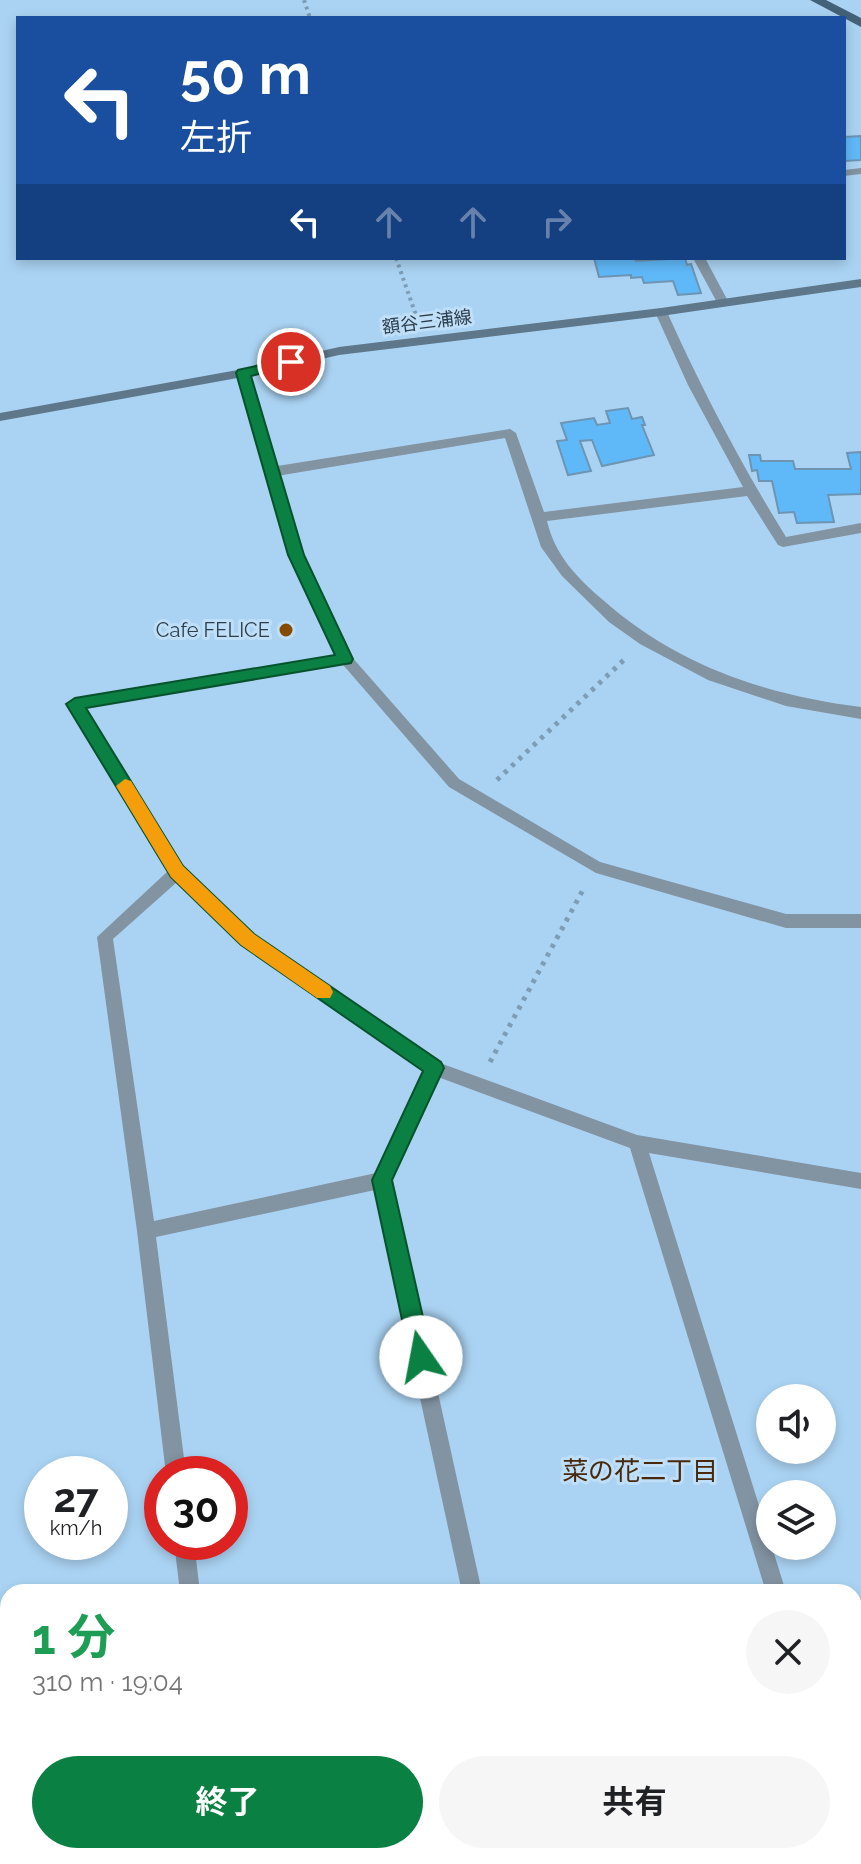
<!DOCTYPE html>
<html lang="ja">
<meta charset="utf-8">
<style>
:root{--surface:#fff;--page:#f6f6f6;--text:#202124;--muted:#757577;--accent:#0b8043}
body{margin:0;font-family:Raleway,"Noto Sans JP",sans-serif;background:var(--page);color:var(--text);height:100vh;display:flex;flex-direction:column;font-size:30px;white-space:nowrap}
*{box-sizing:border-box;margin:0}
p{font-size:26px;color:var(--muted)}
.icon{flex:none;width:44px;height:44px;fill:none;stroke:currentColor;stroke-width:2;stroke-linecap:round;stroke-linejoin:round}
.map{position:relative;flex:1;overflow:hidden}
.side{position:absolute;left:0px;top:1584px;width:862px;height:280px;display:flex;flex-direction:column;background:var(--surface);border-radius:24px 24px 0 0;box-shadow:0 4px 12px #0003}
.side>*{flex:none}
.hud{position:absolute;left:16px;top:16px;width:830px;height:244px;border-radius:0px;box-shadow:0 4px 12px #0003;background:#1a4fa0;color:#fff;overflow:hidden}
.buttons{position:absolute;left:756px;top:1384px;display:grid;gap:16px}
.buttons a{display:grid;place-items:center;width:80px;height:80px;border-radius:50%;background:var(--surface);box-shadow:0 4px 12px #0003;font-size:40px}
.speed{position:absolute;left:24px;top:1456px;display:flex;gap:16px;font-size:40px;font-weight:700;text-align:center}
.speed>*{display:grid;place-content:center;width:104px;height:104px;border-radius:50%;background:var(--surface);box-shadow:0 4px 12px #0003;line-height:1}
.speed small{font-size:20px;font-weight:400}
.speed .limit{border:12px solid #d22;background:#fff;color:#111}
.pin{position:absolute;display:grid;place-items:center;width:68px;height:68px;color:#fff;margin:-34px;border:4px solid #fff;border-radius:50%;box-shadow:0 2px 8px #0007}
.me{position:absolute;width:88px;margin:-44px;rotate:348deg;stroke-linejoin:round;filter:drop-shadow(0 0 6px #0008)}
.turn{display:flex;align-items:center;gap:28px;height:168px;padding:0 32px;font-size:36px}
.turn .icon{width:104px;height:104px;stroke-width:2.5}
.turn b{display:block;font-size:56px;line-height:68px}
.lanes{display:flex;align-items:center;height:76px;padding:0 32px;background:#0003;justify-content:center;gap:40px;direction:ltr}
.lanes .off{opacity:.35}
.round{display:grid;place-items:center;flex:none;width:84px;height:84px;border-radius:42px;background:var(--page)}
.headline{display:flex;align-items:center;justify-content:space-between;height:136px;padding:0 32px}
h1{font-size:48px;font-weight:700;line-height:60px;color:#1e9e55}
.button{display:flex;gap:16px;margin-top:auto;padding:16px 32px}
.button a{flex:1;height:92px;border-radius:48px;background:var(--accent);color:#fff;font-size:32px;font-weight:700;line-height:92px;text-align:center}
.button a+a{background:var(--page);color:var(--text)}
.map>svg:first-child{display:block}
.building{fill:#5fb9f9;stroke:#6d94b2;stroke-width:2}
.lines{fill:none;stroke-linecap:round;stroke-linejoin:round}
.path-far1{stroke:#7d9db6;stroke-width:4;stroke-dasharray:3 4;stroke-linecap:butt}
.path{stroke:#7d9db6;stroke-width:5;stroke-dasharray:4 6;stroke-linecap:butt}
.minor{fill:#8293a1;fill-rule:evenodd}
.tertiary{fill:#8293a1;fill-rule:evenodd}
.secondary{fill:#5e778a;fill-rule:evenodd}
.primary{fill:#43627a;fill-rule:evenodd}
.route{fill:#0b8043;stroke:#07532c;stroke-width:2}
.slow{fill:#f59e0b}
.poi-dot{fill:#854b01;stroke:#bfdff9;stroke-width:3}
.labels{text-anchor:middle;stroke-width:6;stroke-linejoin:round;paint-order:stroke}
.far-street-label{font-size:18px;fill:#2d3e4a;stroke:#bfdff9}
.poi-label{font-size:20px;fill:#2d3e4a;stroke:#bfdff9;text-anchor:end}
.near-neighbourhood-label{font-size:26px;fill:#472a0d;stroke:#bfdff9}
</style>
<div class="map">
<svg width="861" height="1864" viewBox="0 0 861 1864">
<rect width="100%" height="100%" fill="#aad3f3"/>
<path class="building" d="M861 136V160L844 161V137Z
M594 258H635L636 261 685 258 687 265 691 264 701 293 678 295 673 281 644 283 642 277 631 278V275L599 277Z
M628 408 632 419 642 417 645 425H642L654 455 602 466 592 440 580 441 591 471 568 475 557 441 567 440 561 423 594 418 597 425 610 423 606 411Z
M861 452V494L828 495 834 522 797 523 794 512 779 513 772 481H759L757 470 752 471 749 455H760L761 461H793L795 469H851L847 453Z"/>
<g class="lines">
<path class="path-far1" d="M304 0 310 18
M396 258 418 321"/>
<path class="path" d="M497 780 626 658
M490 1062 584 888"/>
<path class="minor" d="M861 168V174L844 176V170Z
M693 258H705L729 303 727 306H719Z
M661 308 667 312C702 390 741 464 786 537L861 523V533L783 547 778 545 747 496 547 521C555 555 576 577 603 600 676 665 765 695 861 707V719L786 706 708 680 640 644 609 622 562 576 541 547 505 438 271 477 264 472 271 467 510 429 516 433 544 512 743 487 688 385 655 312Z
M345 654 352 659 345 664 85 708 183 867 253 934 440 1063 637 1135 861 1173V1189L649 1153 786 1592H766L630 1148 438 1077 391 1180 482 1592H462L375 1190 156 1237 186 1474H166L137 1231 97 937 168 871 68 704 75 698ZM177 882 241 944 424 1071 376 1173 154 1221 113 939Z
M174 1542H194L200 1592H180Z
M854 1836 861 1839V1864H848L846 1856H854Z
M211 1856H233L234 1864H212Z
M519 1856H541L542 1864H520Z"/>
<path class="tertiary" d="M243 369 249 373 303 555 351 656 459 779 600 862 786 914H861V928H786L596 873 449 787 338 659 289 555 237 373Z"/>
<path class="secondary" d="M861 279V287L661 316 339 355 243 377 0 421V413L243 369 339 347 661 308Z"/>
<path class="primary" d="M810 0H826L861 18V27Z"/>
</g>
<path class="route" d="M291 358 298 362 296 365 251 376 304 555 353 659 351 663 86 708 183 866 254 934 441 1062 444 1068 392 1180 432 1357 429 1364 421 1367 413 1364 410 1357 372 1180 423 1071 241 945 171 877 66 704 75 698 335 655 288 555 236 373 238 370Z"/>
<path class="slow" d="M125 779 131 781 183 866 254 934 330 986 333 992 330 998H317L241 945 171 877 116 786Z"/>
<circle class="poi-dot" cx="286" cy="630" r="8"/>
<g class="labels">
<g class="far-street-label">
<text transform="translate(427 322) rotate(-7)" y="6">額谷三浦線</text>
</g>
<g class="poi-label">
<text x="270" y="637">Cafe FELICE</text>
</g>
<g class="near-neighbourhood-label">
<text x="640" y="1480">菜の花二丁目</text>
</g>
</g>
</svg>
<div class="buttons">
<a><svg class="icon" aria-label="sound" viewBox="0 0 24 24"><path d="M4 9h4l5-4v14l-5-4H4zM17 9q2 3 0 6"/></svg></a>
<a><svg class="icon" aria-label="layers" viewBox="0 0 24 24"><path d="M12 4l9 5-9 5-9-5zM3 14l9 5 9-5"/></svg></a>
</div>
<div class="speed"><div>27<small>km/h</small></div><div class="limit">30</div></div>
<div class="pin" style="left:291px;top:362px;background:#d93025"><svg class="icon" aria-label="arrive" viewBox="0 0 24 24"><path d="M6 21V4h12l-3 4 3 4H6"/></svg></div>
<svg class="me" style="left:421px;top:1357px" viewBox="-20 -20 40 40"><circle r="19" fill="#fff"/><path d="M0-13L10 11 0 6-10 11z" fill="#0b8043"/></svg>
<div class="hud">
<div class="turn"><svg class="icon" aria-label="left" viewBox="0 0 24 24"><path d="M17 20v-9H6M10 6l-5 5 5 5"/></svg><div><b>50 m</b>左折</div></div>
<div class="lanes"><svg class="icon" aria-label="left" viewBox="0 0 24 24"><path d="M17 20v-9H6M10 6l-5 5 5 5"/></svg><svg class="icon off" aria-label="ahead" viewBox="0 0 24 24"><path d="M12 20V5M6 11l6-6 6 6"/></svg><svg class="icon off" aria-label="ahead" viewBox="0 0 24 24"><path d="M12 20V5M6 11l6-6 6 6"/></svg><svg class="icon off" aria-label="right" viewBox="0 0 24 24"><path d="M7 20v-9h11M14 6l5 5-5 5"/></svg></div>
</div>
<section class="side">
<div class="headline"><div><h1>1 分</h1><p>310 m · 19:04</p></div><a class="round"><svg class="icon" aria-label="close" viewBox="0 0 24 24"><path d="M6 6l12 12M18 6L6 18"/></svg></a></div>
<div class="button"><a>終了</a><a>共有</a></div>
</section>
</div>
